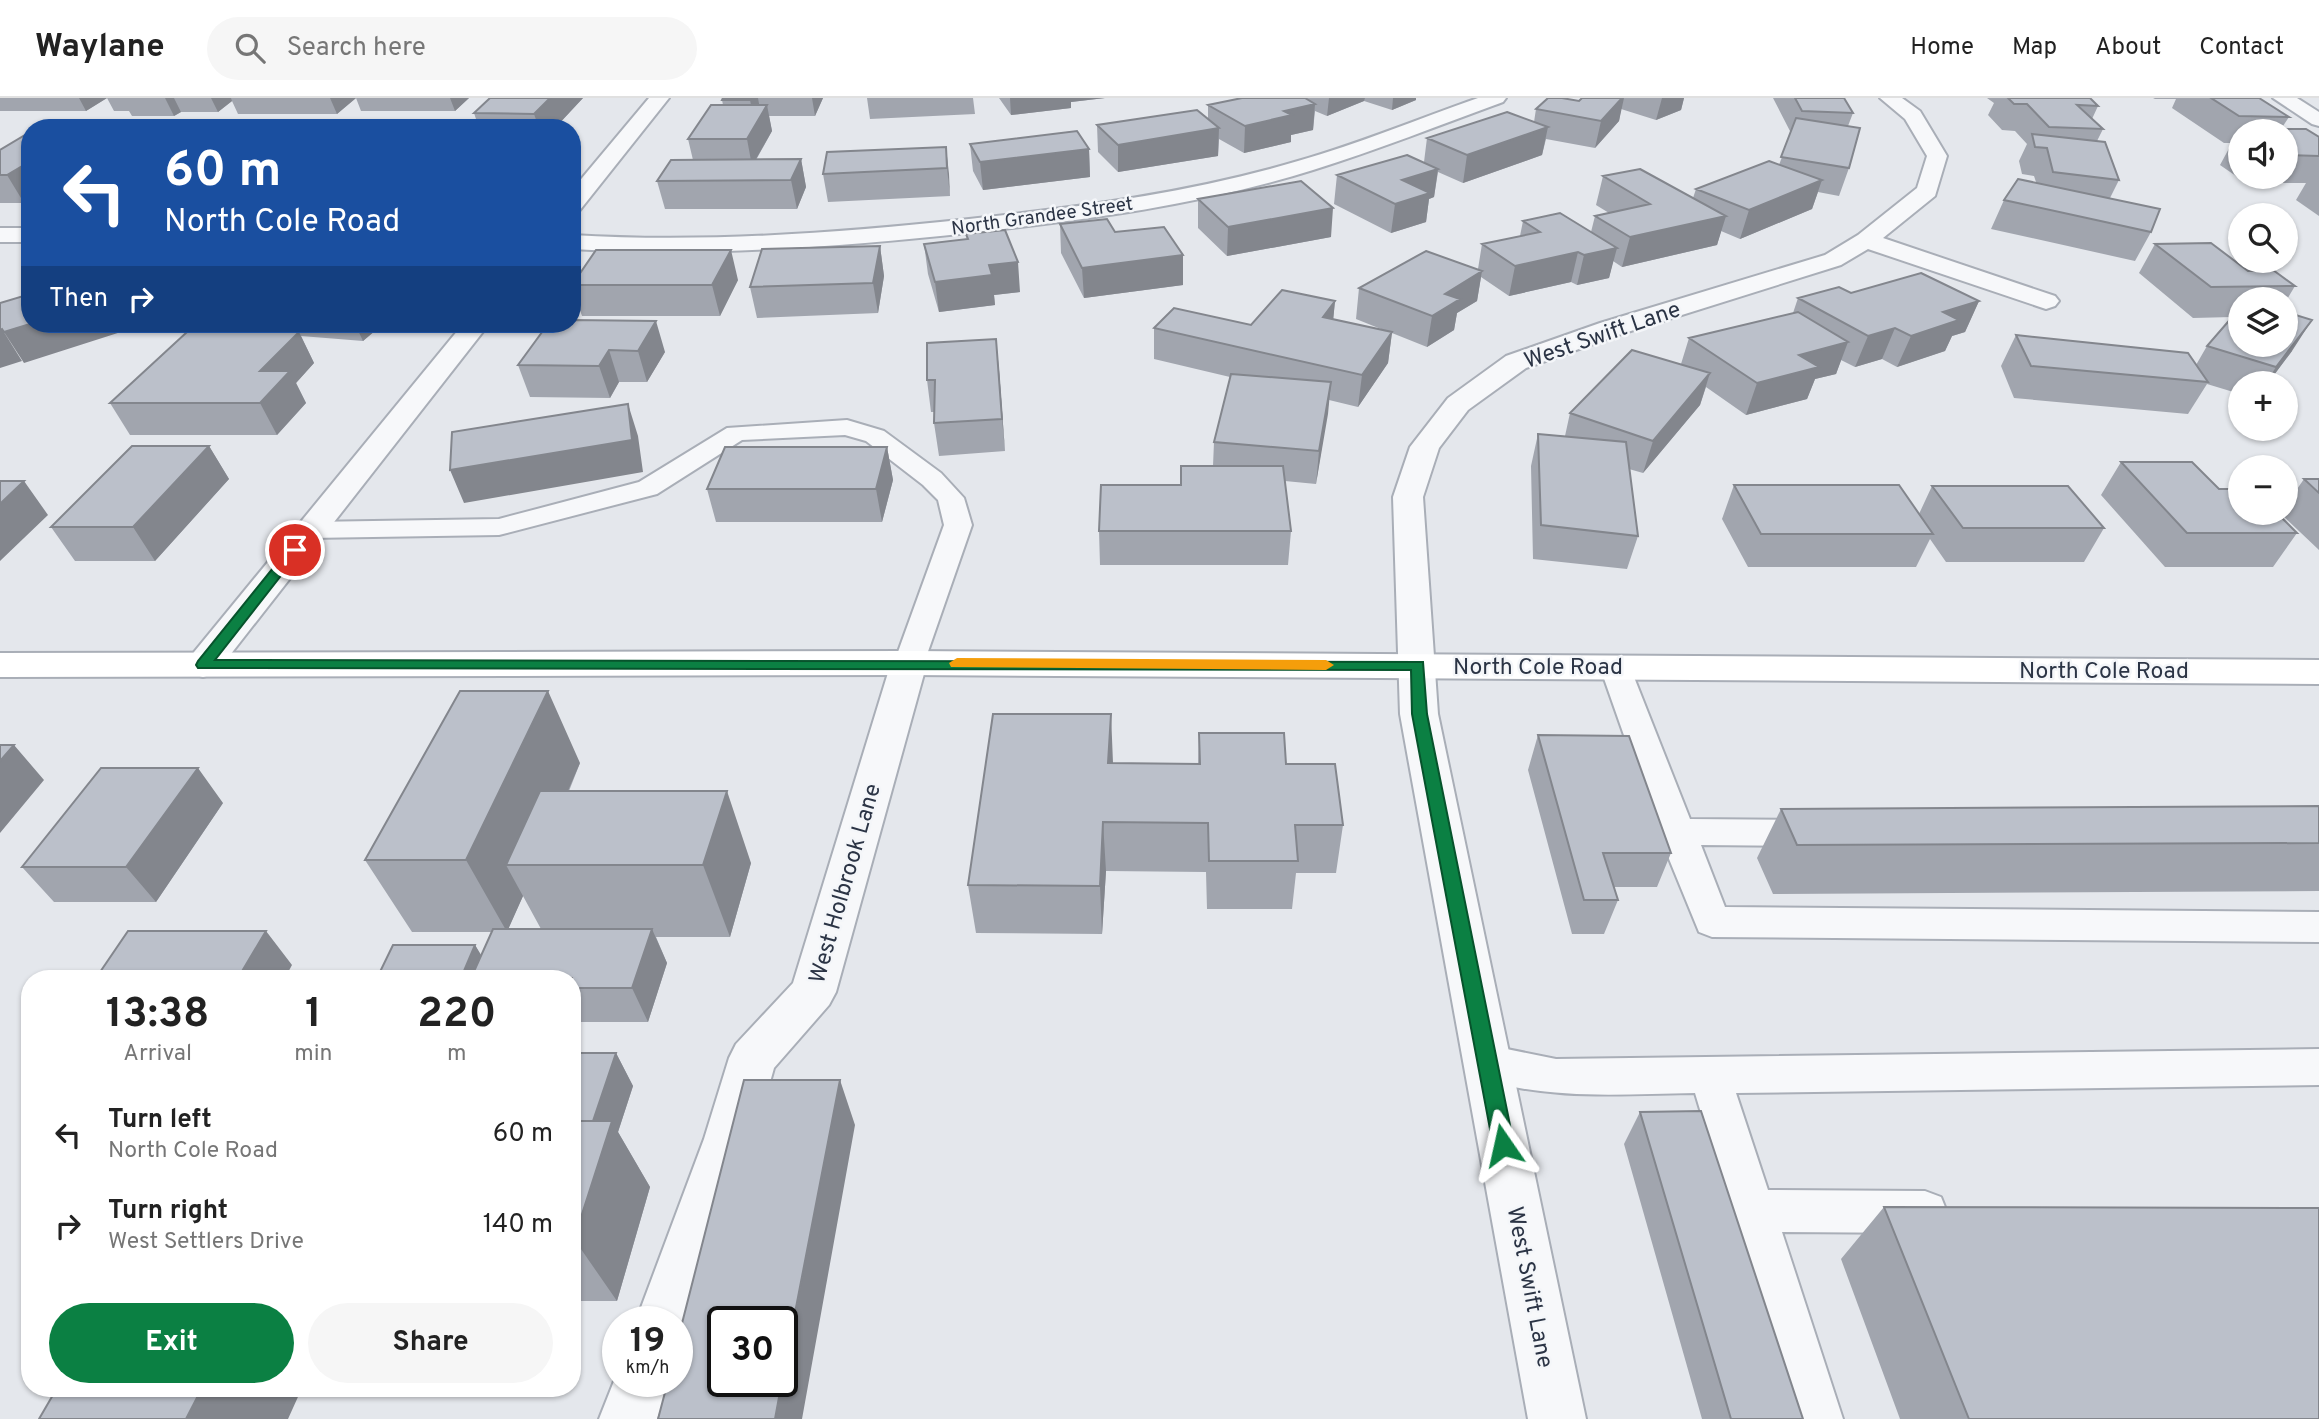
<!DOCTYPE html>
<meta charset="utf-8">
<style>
:root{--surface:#fff;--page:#f6f6f6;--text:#222;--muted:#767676;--line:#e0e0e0;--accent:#0b8043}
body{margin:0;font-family:Overpass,sans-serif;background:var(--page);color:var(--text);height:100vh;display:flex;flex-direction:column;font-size:26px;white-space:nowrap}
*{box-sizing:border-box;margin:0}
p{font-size:23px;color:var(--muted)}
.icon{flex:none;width:38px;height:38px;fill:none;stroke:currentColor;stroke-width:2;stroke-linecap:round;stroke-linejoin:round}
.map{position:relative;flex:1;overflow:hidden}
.sheet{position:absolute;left:21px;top:872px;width:560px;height:427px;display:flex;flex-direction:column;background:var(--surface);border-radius:28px;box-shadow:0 2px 5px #0004}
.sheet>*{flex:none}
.banner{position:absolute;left:21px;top:21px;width:560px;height:214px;border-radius:28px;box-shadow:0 2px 5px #0004;background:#1a4fa0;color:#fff;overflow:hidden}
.buttons{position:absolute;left:2228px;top:21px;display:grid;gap:14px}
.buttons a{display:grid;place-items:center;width:70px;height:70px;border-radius:50%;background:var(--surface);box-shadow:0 2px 5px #0004;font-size:35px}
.speed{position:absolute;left:602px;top:1208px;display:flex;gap:14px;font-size:35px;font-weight:700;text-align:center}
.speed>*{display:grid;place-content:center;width:91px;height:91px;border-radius:50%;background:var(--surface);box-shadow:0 2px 5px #0004;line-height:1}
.speed small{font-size:18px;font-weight:400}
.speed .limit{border:4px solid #111;border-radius:10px;background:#fff;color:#111}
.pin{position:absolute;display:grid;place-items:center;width:60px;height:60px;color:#fff;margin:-30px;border:4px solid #fff;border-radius:50%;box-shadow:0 2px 7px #0007}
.me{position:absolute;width:77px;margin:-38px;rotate:349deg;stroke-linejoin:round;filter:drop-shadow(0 0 5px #0008)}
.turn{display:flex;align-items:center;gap:24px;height:147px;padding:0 28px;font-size:32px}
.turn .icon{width:91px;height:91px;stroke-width:2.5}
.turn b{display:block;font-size:49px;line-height:60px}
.then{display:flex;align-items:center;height:66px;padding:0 28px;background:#0003;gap:14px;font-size:26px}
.eta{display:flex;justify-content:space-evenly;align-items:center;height:119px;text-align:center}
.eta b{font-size:42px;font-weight:700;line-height:49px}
.button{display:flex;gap:14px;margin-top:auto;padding:14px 28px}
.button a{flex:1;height:80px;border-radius:42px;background:var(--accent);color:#fff;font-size:28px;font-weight:700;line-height:80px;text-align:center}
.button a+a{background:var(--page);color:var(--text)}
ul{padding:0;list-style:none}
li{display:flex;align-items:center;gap:21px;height:91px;padding:0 28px}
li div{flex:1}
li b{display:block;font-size:26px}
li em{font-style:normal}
header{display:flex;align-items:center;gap:42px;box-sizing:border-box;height:98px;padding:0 35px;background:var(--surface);border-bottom:2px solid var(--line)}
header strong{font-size:33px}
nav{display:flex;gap:38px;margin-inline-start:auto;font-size:24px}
.search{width:490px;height:63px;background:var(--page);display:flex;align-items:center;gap:18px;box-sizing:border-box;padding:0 24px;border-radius:38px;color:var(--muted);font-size:26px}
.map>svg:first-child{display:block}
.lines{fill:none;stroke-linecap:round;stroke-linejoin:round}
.service-casing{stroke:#a9aeb7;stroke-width:4}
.minor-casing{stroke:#a9aeb7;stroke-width:4}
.tertiary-casing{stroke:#a9aeb7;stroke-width:4}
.secondary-casing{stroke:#a9aeb7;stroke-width:4}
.service{fill:#f7f8fa;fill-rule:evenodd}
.minor{fill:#f7f8fa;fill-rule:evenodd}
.tertiary{fill:#f7f8fa;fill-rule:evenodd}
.secondary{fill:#fff;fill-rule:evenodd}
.wall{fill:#a1a5ae;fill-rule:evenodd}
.shaded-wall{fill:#83868d}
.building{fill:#bbc0ca;stroke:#83868d;stroke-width:2}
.route{fill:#0b8043;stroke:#07532c;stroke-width:2}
.slow{fill:#f59e0b}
.labels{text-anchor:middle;stroke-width:5;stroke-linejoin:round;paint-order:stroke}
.far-street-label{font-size:19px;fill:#2b3445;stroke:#f4f6f9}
.street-label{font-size:23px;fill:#2b3445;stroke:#f4f6f9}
</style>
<header>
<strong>Waylane</strong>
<div class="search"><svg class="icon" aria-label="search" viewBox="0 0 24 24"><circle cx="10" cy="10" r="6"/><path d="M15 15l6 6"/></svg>Search here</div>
<nav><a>Home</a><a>Map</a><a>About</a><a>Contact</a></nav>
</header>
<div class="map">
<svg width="2319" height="1321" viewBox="0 0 2319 1321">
<rect width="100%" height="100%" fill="#e4e7ec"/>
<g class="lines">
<defs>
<path id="service" d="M847 322 884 333 941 375 964 400 972 427 924 565 920 572 909 575 898 572 894 565 944 427 938 402 923 387 866 343 845 337 742 342 657 396 499 437 310 440 300 438 296 432 300 426 310 424 499 421 639 384 727 330Z
M1615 559 1626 562 1630 569 1690 721 1814 722 1826 726 1832 735 1826 744 1814 748 1701 747 1725 809 2319 814V844L1712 839 1699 834 1658 734 1600 569 1604 562Z
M1487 947 1556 961 2319 951V987L1736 995 1768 1092 1925 1093 1941 1099 1947 1114 1941 1129 1925 1135 1782 1134 1843 1321H1793L1695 995C1620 996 1544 1003 1473 978L1467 965 1473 952Z"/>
<path id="minor" d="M649 0H669L580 112 572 114V92Z
M1478 0H1506L1503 4C1440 27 1377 52 1313 72 1202 107 1084 122 969 135 836 149 706 159 572 151V137C706 145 836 135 969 121 1079 109 1191 95 1298 63 1358 46 1418 21 1478 0Z
M1880 0H1902L1920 13 1947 58 1935 98 1883 140 2055 198 2059 203 2055 208 2046 211 2037 208 1868 151 1841 167 1618 237 1526 270 1468 312 1439 350 1423 399 1438 616 1586 1321H1528L1400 616 1393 399 1410 349 1448 300 1506 258 1600 225 1825 157 1858 137 1917 90 1927 58 1905 21Z
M0 130H30V144H0Z
M463 226H489L216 575 203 579 190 575 185 567 190 559Z
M909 553 922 557 927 565 836 894 829 907 774 970 754 1041 690 1223 682 1242 677 1245V1223H636L704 1041 729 960 736 946 793 885 891 565 896 557Z
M618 1273V1283H670L657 1321H599Z"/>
<path id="tertiary" d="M2273 0H2297L2319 14V28L2312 26Z"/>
<path id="secondary" d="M909 553 2319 562V586L909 577 0 579V555Z"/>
</defs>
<use href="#service" class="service-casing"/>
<use href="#minor" class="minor-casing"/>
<use href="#tertiary" class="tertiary-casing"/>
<use href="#secondary" class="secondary-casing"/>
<use href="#service" class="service"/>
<use href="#minor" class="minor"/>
<use href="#tertiary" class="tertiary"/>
<use href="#secondary" class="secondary"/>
</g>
<path class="wall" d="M0 0H107L86 13H0Z
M107 0H469L455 13H361L356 0 337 16H238L232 3 218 14H181L174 18H132L129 13H114Z
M490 0H583L555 30H479L474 15Z
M723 0H823L815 18H769L772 33 756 62 801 61 806 89 797 111H665L657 83 693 62 688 41 723 7 722 2Z
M867 0H973L975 16 870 21Z
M999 0H1105L1071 4V10L1011 17Z
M1242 0H1416V2L1392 12 1364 3 1327 18 1315 13 1313 32 1291 37V44L1244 55 1219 41 1218 58 1118 74 1098 54 1097 27 1208 21V7Z
M1582 0H1684L1681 12 1656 22 1621 11 1619 23 1595 50 1546 41 1542 57 1463 85 1438 74 1434 99 1429 101 1426 124 1391 135 1334 106 1337 77 1424 64 1427 40 1534 24 1536 11 1579 3Z
M1773 0H1844L1853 15 1848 28 1849 70 1839 98 1818 94 1812 111 1740 141 1721 133 1717 147 1622 169 1613 163 1609 180 1577 187 1571 184 1509 198 1481 179 1477 203 1457 215 1454 232 1427 249 1392 235 1388 265 1358 309 1329 302 1316 386 1285 383 1291 433 1288 467H1100L1099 433 1180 387 1181 368H1213L1214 344 1230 279 1154 261V230L1251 227 1335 203 1333 222 1386 233 1356 221 1359 190 1478 171 1482 146 1520 138 1523 123 1591 134 1595 118 1609 115 1596 107 1603 78 1693 100 1696 91 1779 67 1791 35Z
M1987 0H2090L2098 8 2092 21 2103 31 2097 43 2119 82 2110 100 2151 134 2135 163 1991 131 2004 102 2036 84 2034 78 2022 76 2019 63 2027 46 2015 33 2002 32 1988 17 1994 5Z
M2153 0H2259L2289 19 2281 31H2306L2319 39V58L2286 57 2319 58V118L2296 102 2306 85H2246L2220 67 2232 45H2224L2172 10 2176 1H2155ZM2240 33H2286V79H2240Z
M30 34V102L24 105H0V52Z
M970 46 1089 51 1090 79 983 92 973 73Z
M946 49 950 98 828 104 823 76Z
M1198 101 1331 139 1227 158 1198 130Z
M1060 126 1115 134 1183 157V187L1084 200 1061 155Z
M966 136 1020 194 994 197 995 207 939 214 928 176 924 146 967 142Z
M2155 146 2248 173 2295 188 2286 203V201H2240V247L2292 253 2268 285H2240V296L2207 286 2188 316 2014 300 2001 268 2016 237 2196 267 2207 248 2232 219 2193 220 2139 175Z
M880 148 884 178 878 215 757 220 750 189Z
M738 182 720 218H582L572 189V186Z
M1851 195 1979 203 1965 234 1952 238 1945 253 1897 269 1882 261 1855 269 1841 262 1836 276 1815 281 1807 301 1746 317 1706 289 1700 307 1643 375 1629 371 1638 438 1627 471 1533 461 1531 368 1538 336 1565 338 1570 315 1681 266 1689 240 1793 215 1798 200Z
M252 226H383L363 243 301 238 314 265 296 285 306 305 277 337H130L110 305 256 234Z
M548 226 665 254 647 284H619L610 300 530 299 518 267Z
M999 272 1005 353 939 358 934 325V314H931L927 282Z
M209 348 229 381 155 463H75L51 429Z
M887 349 893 382 882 424H716L707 391Z
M2121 364 2219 391 2297 435 2273 469H2165L2101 397Z
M2304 381H2319V452L2280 415H2286V407Z
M1734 387 1919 416 1932 388 2104 430 2084 464H1946L1930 441 1916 469H1748L1722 421Z
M1199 635 1286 666 1343 727 1336 775H1296L1292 811H1207L1206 774 1106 773 1102 836 976 835 968 787 1113 665 1198 666Z
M1538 637 1671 755 1657 789H1614L1618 802 1604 836H1572L1528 672Z
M580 665 569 693 751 765 730 839H656L667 865 648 924H572V880H377L475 847 481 858 492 834H412L365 762ZM523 798 541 831H508Z
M223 705 156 804H54L22 769Z
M2319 708V793L1773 796 1757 760 1781 711Z
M572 955H616L633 988 618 1034 650 1089 617 1203H572Z
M1640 1014 1803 1321H1702L1624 1046Z
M1884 1109 2319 1321H1900L1841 1161Z"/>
<path class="shaded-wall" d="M79 0H107L86 13Z
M165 0H174L181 14 174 18Z
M211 0H231L232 3 218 14Z
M330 0H356L337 16Z
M450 0H469L455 13Z
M550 0H583L555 30H539L534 16Z
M751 0H758L761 17 767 7 772 33 752 68 747 41 755 27 750 2Z
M812 0H823L815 18Z
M1010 0H1105L1071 4V10L1011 17Z
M1329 0H1365L1364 3 1327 18Z
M1393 0H1416V2L1392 12Z
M1622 0H1624L1619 23 1595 50 1601 23Z
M1662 0H1684L1681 12 1656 22Z
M1315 6 1313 32 1291 37V44L1244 55 1245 28 1284 13Z
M1548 29 1542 57 1463 85 1467 57Z
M1219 30 1218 58 1118 74V47Z
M946 49 949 76 950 98 947 70Z
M1089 51 1090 79 983 92 980 64Z
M801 61 806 89 797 111 791 82Z
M24 67 30 77V102L24 105 7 77Z
M1438 71 1434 99 1429 101 1426 124 1391 135 1395 106 1402 82Z
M1822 82 1812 111 1740 141 1749 112Z
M1333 110 1331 139 1227 158 1228 129Z
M1726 118 1717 147 1622 169 1630 139Z
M880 148 884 178 878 215 873 185Z
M1617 150 1609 180 1577 187 1584 157Z
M731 152 738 182 720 218 712 187Z
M1578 154 1571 184 1509 198 1515 168Z
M1183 157V187L1084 200 1082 170Z
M1018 164 1020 194 994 197 995 207 939 214 935 184 989 167Z
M1482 173 1477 203 1457 215 1454 232 1427 249 1432 218 1445 196Z
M1335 203 1332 234 1323 219Z
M1979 203 1965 234 1952 238 1945 253 1897 269 1911 238 1943 214Z
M2312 222 2292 253 2268 285H2266L2276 269Z
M656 223 665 254 647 284 638 253Z
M30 226H119L124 233 24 265 4 234Z
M355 226H383L363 243Z
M1895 230 1882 261 1855 269 1868 238Z
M2 231 22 263 0 270V232Z
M299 234 314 265 296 285 306 305 277 337 260 305V273Z
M1392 234 1388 265 1358 309 1362 277Z
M996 241 999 272 1005 353 1002 321Z
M1848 244 1836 276 1815 281 1807 301 1746 317 1757 285 1799 257Z
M609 252 619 284 610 300 599 268Z
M1710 275 1700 307 1643 375 1653 343Z
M1331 284 1328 316 1316 386 1319 353Z
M628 306 638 338 643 374 464 405 450 372Z
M209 348 229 381 155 463 133 429Z
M887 349 893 382 882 424 876 391Z
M24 383 48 417 0 463V406Z
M548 593 580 665 536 767H506L523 798 507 834 466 762Z
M1111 616 1113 665H1108Z
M14 647 44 682 0 735V663Z
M198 670 223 705 156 804 126 769Z
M727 693 751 765 730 839 703 767Z
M1103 724 1106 773 1102 836 1100 788Z
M652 831 667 865 648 924 632 890Z
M266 833 292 867 285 880H238Z
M475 847 486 865 479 880H461Z
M616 955 633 988 618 1034 650 1089 617 1203 574 1141 592 1025Z
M840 982 855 1027 802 1321H775Z
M202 1290H302L288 1321H186Z"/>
<path class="building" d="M490 0H550L534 16 474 15Z
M723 0H751L750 2H722Z
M1242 0H1305L1315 6 1284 13 1292 17 1245 28 1208 7Z
M1548 0H1562L1579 3 1582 0H1622L1601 23 1536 11Z
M1795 0H1844L1853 15 1802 13Z
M2008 0H2090L2098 8 2077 7 2103 31 2049 29 2027 6H2014Z
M2211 0H2259L2289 19 2239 18Z
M711 7H767L747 41H688Z
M1197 12 1219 30 1118 47 1097 27Z
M1507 14 1548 29 1467 57 1427 40Z
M1796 20 1860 30 1849 70 1781 59Z
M2261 31H2306L2319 39V58L2286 57V33H2264Z
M1077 33 1089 51 980 64 970 46Z
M30 34V67H24L7 77H0V52Z
M2032 36 2105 44 2119 82 2053 74 2047 50 2035 49Z
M946 49 947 70 823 76 827 54Z
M1407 57 1438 71 1402 82 1430 95 1395 106 1337 77Z
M801 61 791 82 657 83 671 62Z
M1769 63 1822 82 1749 112 1696 91Z
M1640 71 1726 118 1630 139 1595 118 1650 106 1603 78Z
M2018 81 2160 111 2151 134 2004 102Z
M1301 83 1333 110 1228 129 1198 101Z
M1560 115 1617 150 1584 157 1578 154 1515 168 1482 146 1540 134 1523 123Z
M1107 121 1115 134 1164 129 1183 157 1082 170 1060 126Z
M1005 132 1018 164 989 167 992 177 935 184 924 146 968 141 966 136Z
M2211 145 2248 173 2273 172 2295 188 2211 189 2155 146Z
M880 148 873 185 750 189 762 151Z
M596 152H731L712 187H572Z
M1426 153 1482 173 1445 196 1460 201 1432 218 1359 190Z
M1921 175 1979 203 1943 214 1959 222 1911 238 1895 230 1868 238 1798 200 1839 189 1851 195Z
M1282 192 1335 203 1323 219 1392 234 1362 277 1154 230 1174 210 1251 227Z
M30 196V226L4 234 2 231 0 232V205Z
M2240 210V247H2286V214L2312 222 2276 269 2207 248Z
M1798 214 1848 244 1799 257 1819 269 1757 285 1689 240Z
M572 222 656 223 638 253 609 252 599 268 518 267 548 226H572Z
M187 234H299L260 273H290L260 305H110Z
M2016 237 2188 255 2208 284 2031 268Z
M996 241 1002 321 934 325 935 282H927V245Z
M1632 252 1710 275 1653 343 1570 315Z
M1231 276 1331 284 1319 353 1214 344Z
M628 306 632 342 450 372 452 334Z
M1538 336 1626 344 1638 438 1541 427Z
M132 348H209L133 429H51Z
M725 349H887L876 391H707Z
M2121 364H2192L2219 391H2240V415H2277L2297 435H2187Z
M1181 368H1283L1291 433H1099L1101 387H1181Z
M2304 381H2319V395Z
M0 383H24L0 406Z
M1734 387H1899L1933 436H1761Z
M1932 388H2068L2104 430H1963Z
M460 593H548L466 762H365Z
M993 616H1111L1108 665 1200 666 1199 635H1284L1286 666H1335L1343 727H1295L1298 763H1209L1208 725 1103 724 1100 788 968 787Z
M1538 637 1629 638 1671 755H1603L1618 802H1584Z
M0 647H14L0 663Z
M101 670H198L126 769H22Z
M540 693H727L703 767H506Z
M2319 708V745L1797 747 1781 711Z
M493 831H652L632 890H572V880H471Z
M128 833H266L238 880H96Z
M393 847H475L461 880H377Z
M572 955H616L593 1023H572Z
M744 982H840L782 1282V1223H723V1283H782L775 1321H658L668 1283H677V1245Z
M1701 1013 1803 1321H1731L1640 1014Z
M572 1023H612L574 1141H572Z
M1884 1109 2319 1110V1321H1969Z
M57 1290H202L186 1321H39Z"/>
<path class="route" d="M295 448 301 452 215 562 1423 564 1427 616 1514 1047 1511 1054 1503 1056 1496 1054 1493 1047 1412 616 1411 572 198 570 196 567 198 563 290 449Z"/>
<path class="slow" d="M957 560 1326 562 1334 567 1326 572 951 569 949 565Z"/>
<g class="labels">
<g class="far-street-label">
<text transform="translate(1042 117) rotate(-8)" y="7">North Grandee Street</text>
</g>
<g class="street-label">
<text transform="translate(1602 236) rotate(-19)" y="8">West Swift Lane</text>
<text x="1538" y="576">North Cole Road</text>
<text x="2104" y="580">North Cole Road</text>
<text transform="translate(844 785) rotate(-74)" y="8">West Holbrook Lane</text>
<text transform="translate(1531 1189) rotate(79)" y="8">West Swift Lane</text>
</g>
</g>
</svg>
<div class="buttons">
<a><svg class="icon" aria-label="sound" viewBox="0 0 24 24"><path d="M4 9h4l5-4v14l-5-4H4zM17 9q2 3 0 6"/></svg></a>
<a><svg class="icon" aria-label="search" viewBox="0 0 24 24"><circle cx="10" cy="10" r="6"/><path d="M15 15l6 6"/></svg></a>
<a><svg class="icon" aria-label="layers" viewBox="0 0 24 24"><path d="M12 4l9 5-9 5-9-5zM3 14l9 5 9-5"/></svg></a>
<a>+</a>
<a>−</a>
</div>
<div class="speed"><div>19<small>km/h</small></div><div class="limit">30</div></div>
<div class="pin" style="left:295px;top:452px;background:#d93025"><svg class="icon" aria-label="arrive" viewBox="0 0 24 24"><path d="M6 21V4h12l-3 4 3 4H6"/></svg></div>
<svg class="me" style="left:1503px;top:1047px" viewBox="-20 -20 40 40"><path d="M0-17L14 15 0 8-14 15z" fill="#0b8043" stroke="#fff" stroke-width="4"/></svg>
<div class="banner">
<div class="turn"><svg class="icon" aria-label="left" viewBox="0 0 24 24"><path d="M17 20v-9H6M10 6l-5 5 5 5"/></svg><div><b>60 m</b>North Cole Road</div></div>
<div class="then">Then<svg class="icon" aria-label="right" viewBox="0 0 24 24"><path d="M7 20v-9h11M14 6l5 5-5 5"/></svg></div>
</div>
<section class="sheet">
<div class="eta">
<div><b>13:38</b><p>Arrival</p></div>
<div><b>1</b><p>min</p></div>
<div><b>220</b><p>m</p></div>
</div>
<ul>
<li><svg class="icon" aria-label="left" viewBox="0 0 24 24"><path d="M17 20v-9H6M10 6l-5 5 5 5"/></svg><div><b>Turn left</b><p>North Cole Road</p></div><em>60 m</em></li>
<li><svg class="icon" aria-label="right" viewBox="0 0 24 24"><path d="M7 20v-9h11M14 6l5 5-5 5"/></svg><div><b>Turn right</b><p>West Settlers Drive</p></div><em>140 m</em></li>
</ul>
<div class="button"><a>Exit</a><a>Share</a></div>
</section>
</div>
